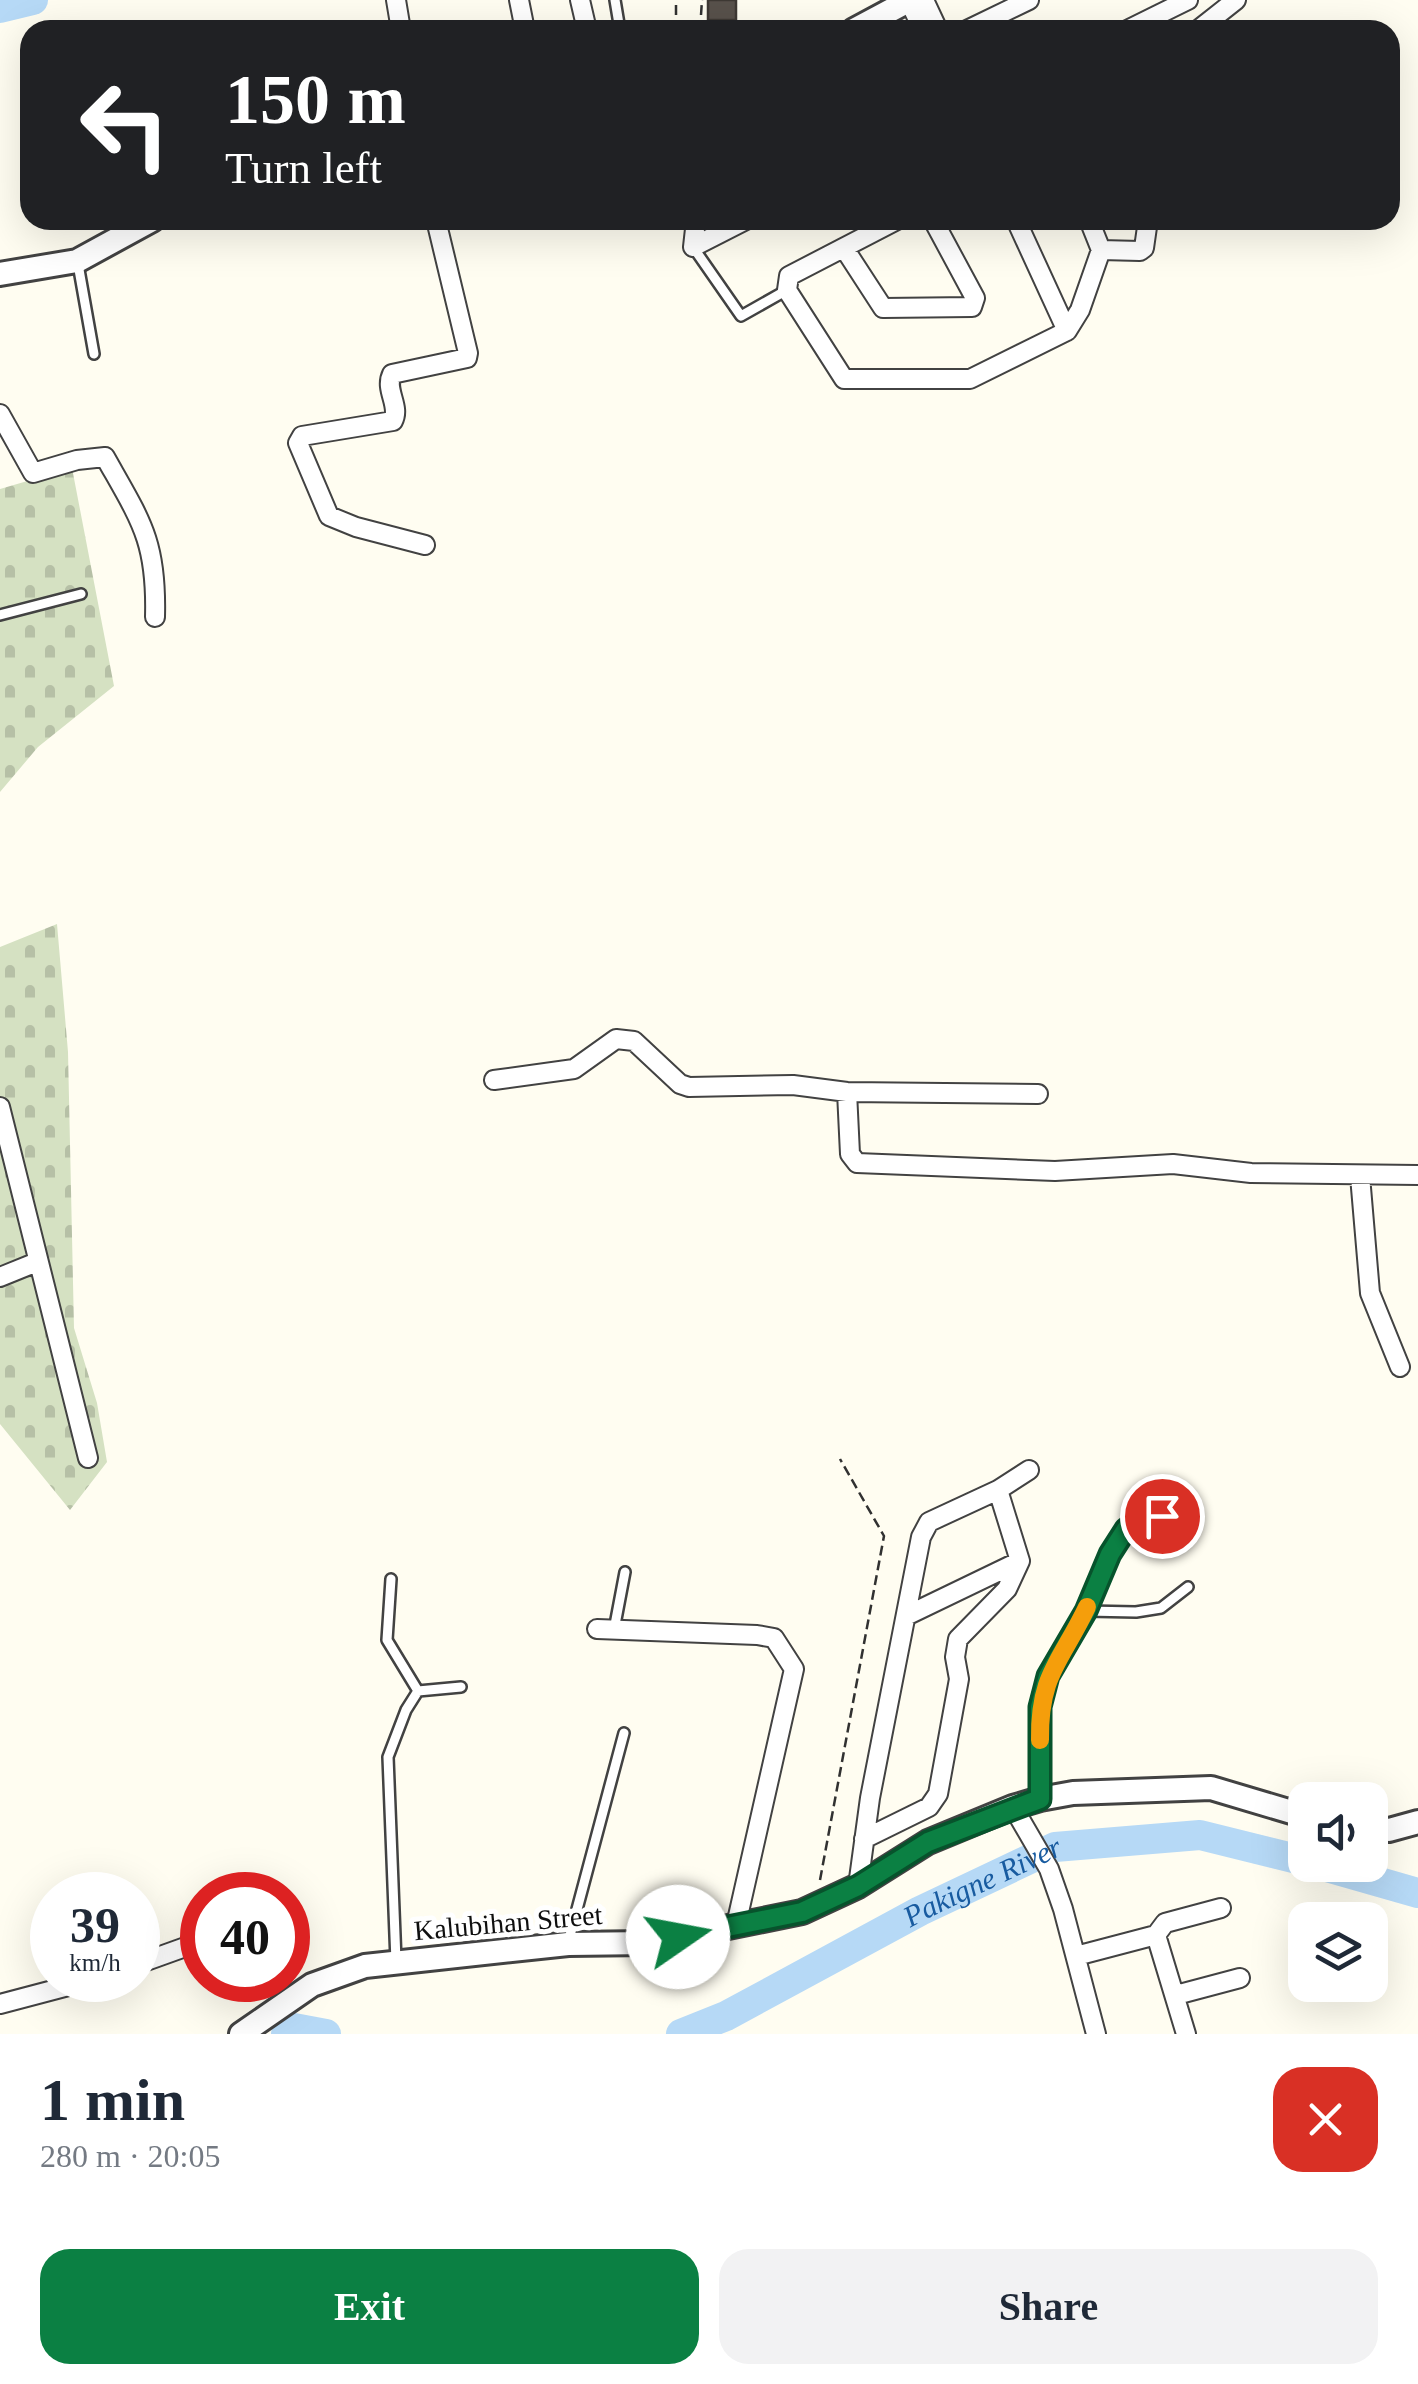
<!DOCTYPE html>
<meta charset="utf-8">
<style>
:root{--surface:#fff;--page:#f2f2f3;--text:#1f2937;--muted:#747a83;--accent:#0b8043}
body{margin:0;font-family:Georgia,serif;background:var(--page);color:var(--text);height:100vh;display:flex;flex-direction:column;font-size:38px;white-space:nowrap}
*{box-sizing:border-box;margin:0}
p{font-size:32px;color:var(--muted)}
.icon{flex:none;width:55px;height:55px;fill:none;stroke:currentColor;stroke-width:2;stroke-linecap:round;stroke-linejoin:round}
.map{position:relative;height:2034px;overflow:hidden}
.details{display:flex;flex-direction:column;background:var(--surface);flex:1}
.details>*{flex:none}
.guide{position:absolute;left:20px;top:20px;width:1380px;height:210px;border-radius:30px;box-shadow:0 10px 40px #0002;background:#202124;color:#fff;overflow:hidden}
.tools{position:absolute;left:1288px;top:1782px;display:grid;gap:20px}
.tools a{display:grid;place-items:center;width:100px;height:100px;border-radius:20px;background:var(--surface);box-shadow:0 10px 40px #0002;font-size:50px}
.speed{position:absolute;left:30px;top:1872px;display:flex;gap:20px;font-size:50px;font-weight:700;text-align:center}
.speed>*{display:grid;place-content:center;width:130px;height:130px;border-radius:50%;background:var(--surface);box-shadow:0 10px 40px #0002;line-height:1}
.speed small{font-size:25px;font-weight:400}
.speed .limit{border:15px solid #d22;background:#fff;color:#111}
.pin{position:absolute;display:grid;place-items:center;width:85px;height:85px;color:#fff;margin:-42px;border:5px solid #fff;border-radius:50%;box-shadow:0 2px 10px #0007}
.me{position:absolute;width:110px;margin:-55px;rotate:78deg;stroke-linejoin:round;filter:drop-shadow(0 0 8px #0008)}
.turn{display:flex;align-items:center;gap:35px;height:210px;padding:0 40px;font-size:45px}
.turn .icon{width:130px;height:130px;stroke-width:2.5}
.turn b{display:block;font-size:70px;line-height:85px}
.round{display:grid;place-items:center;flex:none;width:105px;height:105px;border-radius:30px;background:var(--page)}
.overview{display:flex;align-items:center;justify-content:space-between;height:170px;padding:0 40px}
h1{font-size:60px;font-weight:800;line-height:75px}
.action{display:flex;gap:20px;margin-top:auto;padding:20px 40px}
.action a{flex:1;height:115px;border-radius:30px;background:var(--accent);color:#fff;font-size:40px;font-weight:800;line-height:115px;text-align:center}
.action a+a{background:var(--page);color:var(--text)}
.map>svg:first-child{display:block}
.cemetery{fill:url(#cemetery-stones)}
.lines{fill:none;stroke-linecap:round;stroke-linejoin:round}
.river{stroke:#b6d9f6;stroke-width:30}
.service-casing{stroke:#424242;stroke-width:14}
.minor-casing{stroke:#424242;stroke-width:22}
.tertiary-casing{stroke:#424242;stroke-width:28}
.path{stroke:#313131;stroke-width:2.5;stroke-dasharray:10 5;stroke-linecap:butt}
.service{stroke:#fff;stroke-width:9}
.minor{stroke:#fff;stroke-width:18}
.tertiary{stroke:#fff;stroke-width:22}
.wall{fill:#4c4640}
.building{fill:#58514b;stroke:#3e3934;stroke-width:2.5}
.route-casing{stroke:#07532c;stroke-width:25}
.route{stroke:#0b8043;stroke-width:18}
.slow{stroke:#f59e0b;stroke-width:18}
.labels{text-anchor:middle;stroke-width:10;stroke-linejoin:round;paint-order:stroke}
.street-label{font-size:28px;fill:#0f0f0f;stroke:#fff}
.water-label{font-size:30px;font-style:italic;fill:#185ba0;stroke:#fff}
</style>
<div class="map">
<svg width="1418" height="2034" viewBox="0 0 1418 2034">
<defs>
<pattern id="cemetery-stones" width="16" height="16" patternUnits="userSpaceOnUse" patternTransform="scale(2.5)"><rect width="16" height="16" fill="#d5e1c2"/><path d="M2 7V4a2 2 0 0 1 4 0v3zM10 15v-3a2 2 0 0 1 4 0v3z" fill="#b6c0a6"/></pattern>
</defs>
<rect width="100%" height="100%" fill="#fffdf1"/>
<path class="cemetery" d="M72 468 114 686 38 747 0 792V489Z
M57 924 68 1052 74 1328 97 1403 107 1462 70 1510 0 1424V947Z"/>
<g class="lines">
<g class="river">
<path d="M0 8 33 0"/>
<path d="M1320 1865 1418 1893"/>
<path d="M286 2034 294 2028 326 2034"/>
<path id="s1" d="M681 2034 726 2016 920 1911 1055 1847 1200 1835 1305 1861"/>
</g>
<defs>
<path id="service" d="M615 0 620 30
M693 247 741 316 787 290
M78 264 94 354
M0 615 81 594
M391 1579 387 1640 418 1691
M1086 1611 1136 1612 1161 1608 1188 1587
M614 1630 625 1572
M568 1943 624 1733
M396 1961 388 1757 406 1710 418 1691 461 1687"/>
<path id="minor" d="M396 0 401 30
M519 0 525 30
M580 0 587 30
M924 0 938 30
M909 1 923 30
M967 30 1029 0
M1127 30 1188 0
M1198 30 1236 0
M897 220 789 276 787 290 844 379H970L1067 331 1080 310 1101 250 1089 220
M1016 220 1067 331
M693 247 746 220
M693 247 696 220
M844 248 883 308 972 307 975 298 933 220
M1101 250 1140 251 1144 248 1148 220
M0 414 33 473 77 460 105 457C141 521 157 541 155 617
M425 545 356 527 329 516 298 443 302 436 393 421C401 406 384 390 392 374L467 358 468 353 436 220
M494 1080 574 1069 616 1039 634 1041 680 1084 689 1087 793 1085 847 1092 1038 1094
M847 1092 850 1154 857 1163 1055 1171 1173 1164 1251 1173 1418 1175
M0 1107 88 1458
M1360 1176 1370 1293 1400 1367
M0 1277 37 1262
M906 1616 1020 1561
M597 1629 757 1635 774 1638 794 1669 736 1925
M1040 1799 1039 1707 1048 1676 1086 1611 1110 1554 1126 1529 1140 1520 1163 1516
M1013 1807 1049 1869 1063 1909 1096 2034
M864 1839 929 1807 938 1794 959 1679 955 1657 958 1639 1007 1589 1020 1561 998 1490
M858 1886 870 1798 921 1537 929 1522 998 1490 1029 1470
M1156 1935 1165 1923 1221 1908
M1076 1956 1156 1935 1186 2034
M138 1964 202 1941
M1176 1995 1240 1978
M0 2004 91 1980"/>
<path id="tertiary" d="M854 30 910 0
M0 274 77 261 152 220
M1370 1827 1389 1830 1418 1822
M241 2034 312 1985 365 1966 568 1944 649 1943 802 1912 858 1886 928 1842 1013 1807 1040 1799 1073 1793 1211 1788 1305 1816"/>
</defs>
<use href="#service" class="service-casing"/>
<use href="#minor" class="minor-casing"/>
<use href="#tertiary" class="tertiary-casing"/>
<path class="path" d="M676 30V0
M700 30 702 0
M820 1880 884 1536 840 1459"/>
<use href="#service" class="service"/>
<use href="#minor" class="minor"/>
<use href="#tertiary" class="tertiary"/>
</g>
<path class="wall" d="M708 0H736V30H708Z"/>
<path class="building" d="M708 0H736V20H708Z"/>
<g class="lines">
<defs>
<path id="route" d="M678 1937 802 1912 858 1886 928 1842 1040 1799V1707L1048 1676 1086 1611 1110 1554 1126 1529 1140 1520 1162 1516"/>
</defs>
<use href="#route" class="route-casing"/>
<use href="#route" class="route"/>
<path class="slow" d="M1040 1740C1039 1674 1061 1662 1087 1607"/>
</g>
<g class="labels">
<g class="street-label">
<text transform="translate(508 1922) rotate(-5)" y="10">Kalubihan Street</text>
</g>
<g class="water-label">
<text dy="10" stroke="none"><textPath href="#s1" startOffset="338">Pakigne River</textPath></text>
</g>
</g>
</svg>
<div class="tools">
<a><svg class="icon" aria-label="sound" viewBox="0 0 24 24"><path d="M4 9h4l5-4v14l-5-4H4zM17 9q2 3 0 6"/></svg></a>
<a><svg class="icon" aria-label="layers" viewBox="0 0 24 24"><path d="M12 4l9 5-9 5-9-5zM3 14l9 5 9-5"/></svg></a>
</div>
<div class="speed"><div>39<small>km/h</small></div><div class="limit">40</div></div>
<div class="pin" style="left:1162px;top:1516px;background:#d93025"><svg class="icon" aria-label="arrive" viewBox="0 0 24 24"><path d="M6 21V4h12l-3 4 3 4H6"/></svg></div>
<svg class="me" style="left:678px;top:1937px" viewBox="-20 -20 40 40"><circle r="19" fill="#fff"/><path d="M0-13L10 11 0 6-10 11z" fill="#0b8043"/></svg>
<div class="guide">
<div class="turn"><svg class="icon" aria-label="left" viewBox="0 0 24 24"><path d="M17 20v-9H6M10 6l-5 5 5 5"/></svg><div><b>150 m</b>Turn left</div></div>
</div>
</div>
<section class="details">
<div class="overview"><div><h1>1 min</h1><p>280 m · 20:05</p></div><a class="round" style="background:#d93025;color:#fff"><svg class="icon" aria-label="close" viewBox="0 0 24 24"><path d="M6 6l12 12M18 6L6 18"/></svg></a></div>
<div class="action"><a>Exit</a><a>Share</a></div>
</section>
